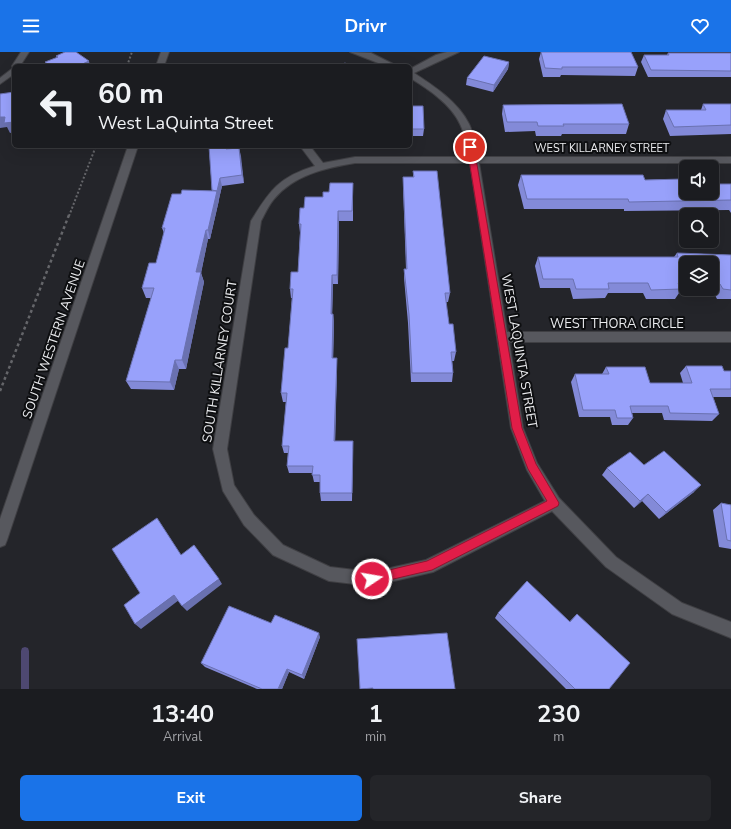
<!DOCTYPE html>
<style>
:root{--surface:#1b1c20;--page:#242529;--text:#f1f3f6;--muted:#a0a1a5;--line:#393a3e;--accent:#1a73e8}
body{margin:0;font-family:"Nunito Sans",sans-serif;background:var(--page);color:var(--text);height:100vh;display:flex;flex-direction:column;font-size:15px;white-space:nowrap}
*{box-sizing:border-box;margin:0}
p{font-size:13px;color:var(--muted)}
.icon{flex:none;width:22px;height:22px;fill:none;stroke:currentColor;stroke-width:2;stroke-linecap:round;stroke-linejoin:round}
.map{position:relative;height:637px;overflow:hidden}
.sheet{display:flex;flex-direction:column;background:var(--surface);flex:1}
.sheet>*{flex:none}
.guide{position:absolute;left:12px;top:12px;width:400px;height:84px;border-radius:6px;box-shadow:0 4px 16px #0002,0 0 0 1px var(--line);background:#1b1c20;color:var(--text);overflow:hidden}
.buttons{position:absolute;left:679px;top:108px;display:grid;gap:8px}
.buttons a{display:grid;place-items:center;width:40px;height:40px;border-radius:6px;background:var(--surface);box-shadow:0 4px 16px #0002,0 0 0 1px var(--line);font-size:20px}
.pin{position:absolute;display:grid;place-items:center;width:34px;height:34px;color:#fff;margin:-17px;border:2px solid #fff;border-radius:50%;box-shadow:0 1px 4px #0007}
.me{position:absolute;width:44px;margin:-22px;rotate:78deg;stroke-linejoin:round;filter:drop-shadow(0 0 3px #0008)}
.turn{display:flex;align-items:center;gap:14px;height:84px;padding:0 20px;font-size:18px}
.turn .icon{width:52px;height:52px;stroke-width:2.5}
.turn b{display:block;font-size:28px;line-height:34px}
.eta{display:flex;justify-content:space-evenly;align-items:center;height:68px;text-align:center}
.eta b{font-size:24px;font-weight:700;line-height:28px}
.cta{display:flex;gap:8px;margin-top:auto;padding:8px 20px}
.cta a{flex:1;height:46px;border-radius:6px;background:var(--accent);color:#fff;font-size:16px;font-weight:700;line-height:46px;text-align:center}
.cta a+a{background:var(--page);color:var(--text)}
header{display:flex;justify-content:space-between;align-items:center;height:52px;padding:0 20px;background:var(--accent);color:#fff;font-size:18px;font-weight:700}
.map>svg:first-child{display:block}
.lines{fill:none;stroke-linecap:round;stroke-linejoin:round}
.stream{fill:#4e4871;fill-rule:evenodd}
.street-casing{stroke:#3f3f43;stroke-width:2}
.secondary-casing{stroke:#3f3f43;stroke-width:2}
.path-far1{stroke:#65666a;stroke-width:2;stroke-dasharray:2 2;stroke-linecap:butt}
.path{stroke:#65666a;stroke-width:2.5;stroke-dasharray:3 3;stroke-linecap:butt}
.street{fill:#57585e;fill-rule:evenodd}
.secondary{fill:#57585e;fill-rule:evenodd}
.wall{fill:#838ad8;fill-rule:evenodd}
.shaded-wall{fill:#6a71b0}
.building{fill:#98a1fb;stroke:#6a71b0}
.route{fill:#e11d48;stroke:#92132f}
.labels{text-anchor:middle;stroke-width:4;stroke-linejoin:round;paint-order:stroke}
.far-street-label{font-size:11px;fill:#ebecef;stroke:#0e0f11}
.street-label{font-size:13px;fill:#ebecef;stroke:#0e0f11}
</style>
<header><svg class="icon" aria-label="menu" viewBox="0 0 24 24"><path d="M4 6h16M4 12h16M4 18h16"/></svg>Drivr<svg class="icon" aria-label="heart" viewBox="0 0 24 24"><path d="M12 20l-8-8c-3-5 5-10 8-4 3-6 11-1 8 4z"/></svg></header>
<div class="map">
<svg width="731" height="637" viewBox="0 0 731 637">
<rect width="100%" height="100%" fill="#24252a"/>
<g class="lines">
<path class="stream" d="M25 595 28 596 29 599V637H21V599L22 596Z"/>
<defs>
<path id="street" d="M21 0H29L20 14H14V22L0 32V26L13 16 12 14Z
M350 0 371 1 397 14H386Z
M447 0H459L414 21C434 34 458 50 469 72 474 82 475 94 478 105H731V111H479L507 280H731V290H509L523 376 537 411 559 446 616 505 682 551 731 570V586L672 562 606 515 552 459 433 520 372 534 329 529 273 503 244 473 223 439 213 397 251 169C270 138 279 125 315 114L300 94H310L323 111 355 105H469C466 94 465 82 460 72 451 52 428 37 410 26V17L436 3ZM355 111H470L511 376 527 418 545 449 426 508 372 520 330 515 283 493 254 463 234 433 227 397 261 169C265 162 268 154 274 147 294 123 325 116 355 111Z"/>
<path id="secondary" d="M161 0H169L164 14H156Z
M128 94H138L7 488 5 493 0 495V467Z"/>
</defs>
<use href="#street" class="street-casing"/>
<use href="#secondary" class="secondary-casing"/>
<path class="path-far1" d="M127 14 132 0
M69 164 96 94"/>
<path class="path" d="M0 339 69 163"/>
<use href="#street" class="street"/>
<use href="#secondary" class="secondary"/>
</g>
<path class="wall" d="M541 0H609L638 15 635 24 561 23 560 25H543L539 7Z
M668 1H731V25H648L641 10 644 3H667Z
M509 10 508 17 493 40 466 33 467 26Z
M703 52H731V82L670 84 663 67 666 58H701Z
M503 53 629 72 626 82H562L561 84H536L535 79 505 80 502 62Z
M410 54 424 77 423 84H410Z
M190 94H230L229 97 239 96 244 131 222 134 219 147V148L210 187H208L201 221 204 230 186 317H179L174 338 131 337 126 329 151 246H146L142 236 156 211 164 181 162 176 181 142 212 139 209 95H190Z
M413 119 450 241 448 250H446L449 272 456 300 454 309H452L453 321 452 330H411L408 271 404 226V217H406L403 134V125H413Z
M521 123 645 128 678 127 680 123 715 132H731V161L729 158 624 159V157H524L518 133Z
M353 131V169H339L338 232H333L332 262H333L334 271 333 306H337V314L335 389 353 397 352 449H321L320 441V430H314L312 421H289L287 414 288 401H284L282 394 286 350H283L281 341 288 296 292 246H291L290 237 298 220 300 181 299 172 304 156 323 145Z
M677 201 731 203V247H717L714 241H679L675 247H646L643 241H608L605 246 573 247 570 236H540L535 214 538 205H674ZM686 211H712V237H686Z
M686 314 724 319H731V345H713L719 362 712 369 664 368 662 361H632L633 366 628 373H612L610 365H579L571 330 575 322H602L606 315 650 331H683L680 321Z
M644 413 694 440 659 467 642 449 634 456 602 423 607 416Z
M721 451 731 453V497L719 495 713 458Z
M498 561 570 569 577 562 609 637H566L495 566Z
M271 571 320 585 304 627 289 620 282 637H257L205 615 201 611Z"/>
<path class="shaded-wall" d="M89 9 90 14H78Z
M509 10 508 17 493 40 494 33Z
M0 65H5L14 70V80L10 81 7 75 0 76Z
M226 94H230L227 105 226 97Z
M239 96 241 104 244 131 242 123Z
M220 126 222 134 219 147 217 139Z
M217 139 219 148 210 187 208 178Z
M338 159 339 169 338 232 337 223Z
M206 178 208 187 201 221 204 230 186 317 182 308 196 220Z
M332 223 333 232 332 271 331 262Z
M333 262 334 271 333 314 332 306Z
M337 306V314L335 397 334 389Z
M175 308 179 317 174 338 170 330Z
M701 433 694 440 659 467 666 460Z
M648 442 642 449 634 456 640 449Z
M219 527 222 532 187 559 182 554Z
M174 543 179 548 141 577 135 572Z
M319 581 320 585 304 627 302 623Z
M287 617 289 620 282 637H278Z"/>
<path class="building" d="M65 0H76L89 9 78 14H50L45 10 58 5 56 4Z
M541 0H631L638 15H562V17L545 16Z
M668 1H731V19L651 18 644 3H669Z
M484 4 509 10 494 33 467 26Z
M345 11 350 14H339Z
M14 40V70L4 71 5 65H0V42Z
M622 52 629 72H563L564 74H538L537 70H507L503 53Z
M703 52H731V73L674 75 666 58H706Z
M410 54H423L424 77H410Z
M209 94H226V97L239 96 242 123 220 126 217 139 212 138Z
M413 119H437L450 241H445L449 272H453L456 300H451L453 321H412L409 262 404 217H407L403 125H414Z
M521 123H643L645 128 683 127 680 123H686V141H712V125L715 132H731V148L629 150 628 147H527Z
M330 131H353L352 159H338L337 223H332L331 262H333L332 306H337L334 389H353L352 441H320V423H312L313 414H287L289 394H282L287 341H281L285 296H288L293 237H290L291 220H298L301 172H299L300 156H304L305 145H323V140H329Z
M182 138 217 139 208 178H206L196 220H201L182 308H175L170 330 126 329 154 236H142L149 211H156L165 176H162L172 142H181Z
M677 201 731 203V238L723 237 720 232H712V211H686V231H678L681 237 651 238 648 231H608L609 237H576L573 227H543L538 205H678Z
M686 314H722L724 319H731V337H710L719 362 670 361 668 354H630L633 366H617L615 358H583L575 322H609L606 315H645L650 331H692Z
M664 399 701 433 666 460 648 442 640 449 607 416 630 400 644 413Z
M721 451 731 453V489L727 488Z
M157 466 181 503 194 493 219 527 182 554 174 543 135 572 124 553 140 541 112 497Z
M527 529 570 570 577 562 630 611 609 637H575L498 561Z
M229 554 271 571 275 563 319 581 302 623 287 617 278 637H262L201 611Z
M447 581 455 637H373V636L360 637 357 587Z"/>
<path class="route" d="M470 93 474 95 522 376 536 412 559 451 558 454 432 518 372 532 368 531 367 527 368 523 427 509 547 449 528 417 512 376 467 95Z"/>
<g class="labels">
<g class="far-street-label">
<text x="602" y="100">WEST KILLARNEY STREET</text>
</g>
<g class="street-label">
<text x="617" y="276">WEST THORA CIRCLE</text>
<text transform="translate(53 287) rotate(-71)" y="5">SOUTH WESTERN AVENUE</text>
<text transform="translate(520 299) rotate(80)" y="5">WEST LAQUINTA STREET</text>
<text transform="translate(219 309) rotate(-81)" y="5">SOUTH KILLARNEY COURT</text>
</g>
</g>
</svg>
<div class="buttons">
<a><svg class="icon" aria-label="sound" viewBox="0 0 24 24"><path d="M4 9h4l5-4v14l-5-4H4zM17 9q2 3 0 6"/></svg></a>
<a><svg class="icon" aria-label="search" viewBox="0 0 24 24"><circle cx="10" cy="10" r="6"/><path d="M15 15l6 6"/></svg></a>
<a><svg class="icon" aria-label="layers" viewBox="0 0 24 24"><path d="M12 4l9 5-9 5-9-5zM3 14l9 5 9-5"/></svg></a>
</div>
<div class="pin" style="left:470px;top:95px;background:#d93025"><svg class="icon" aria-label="arrive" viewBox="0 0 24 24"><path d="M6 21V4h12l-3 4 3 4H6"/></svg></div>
<svg class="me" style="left:372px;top:527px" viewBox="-20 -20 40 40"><circle r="17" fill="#e11d48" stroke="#fff" stroke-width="3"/><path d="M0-11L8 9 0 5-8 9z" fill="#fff"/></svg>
<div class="guide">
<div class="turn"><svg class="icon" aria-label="left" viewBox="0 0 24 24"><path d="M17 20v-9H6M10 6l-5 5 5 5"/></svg><div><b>60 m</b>West LaQuinta Street</div></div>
</div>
</div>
<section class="sheet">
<div class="eta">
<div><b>13:40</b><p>Arrival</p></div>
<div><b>1</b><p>min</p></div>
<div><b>230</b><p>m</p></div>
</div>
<div class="cta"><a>Exit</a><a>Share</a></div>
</section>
